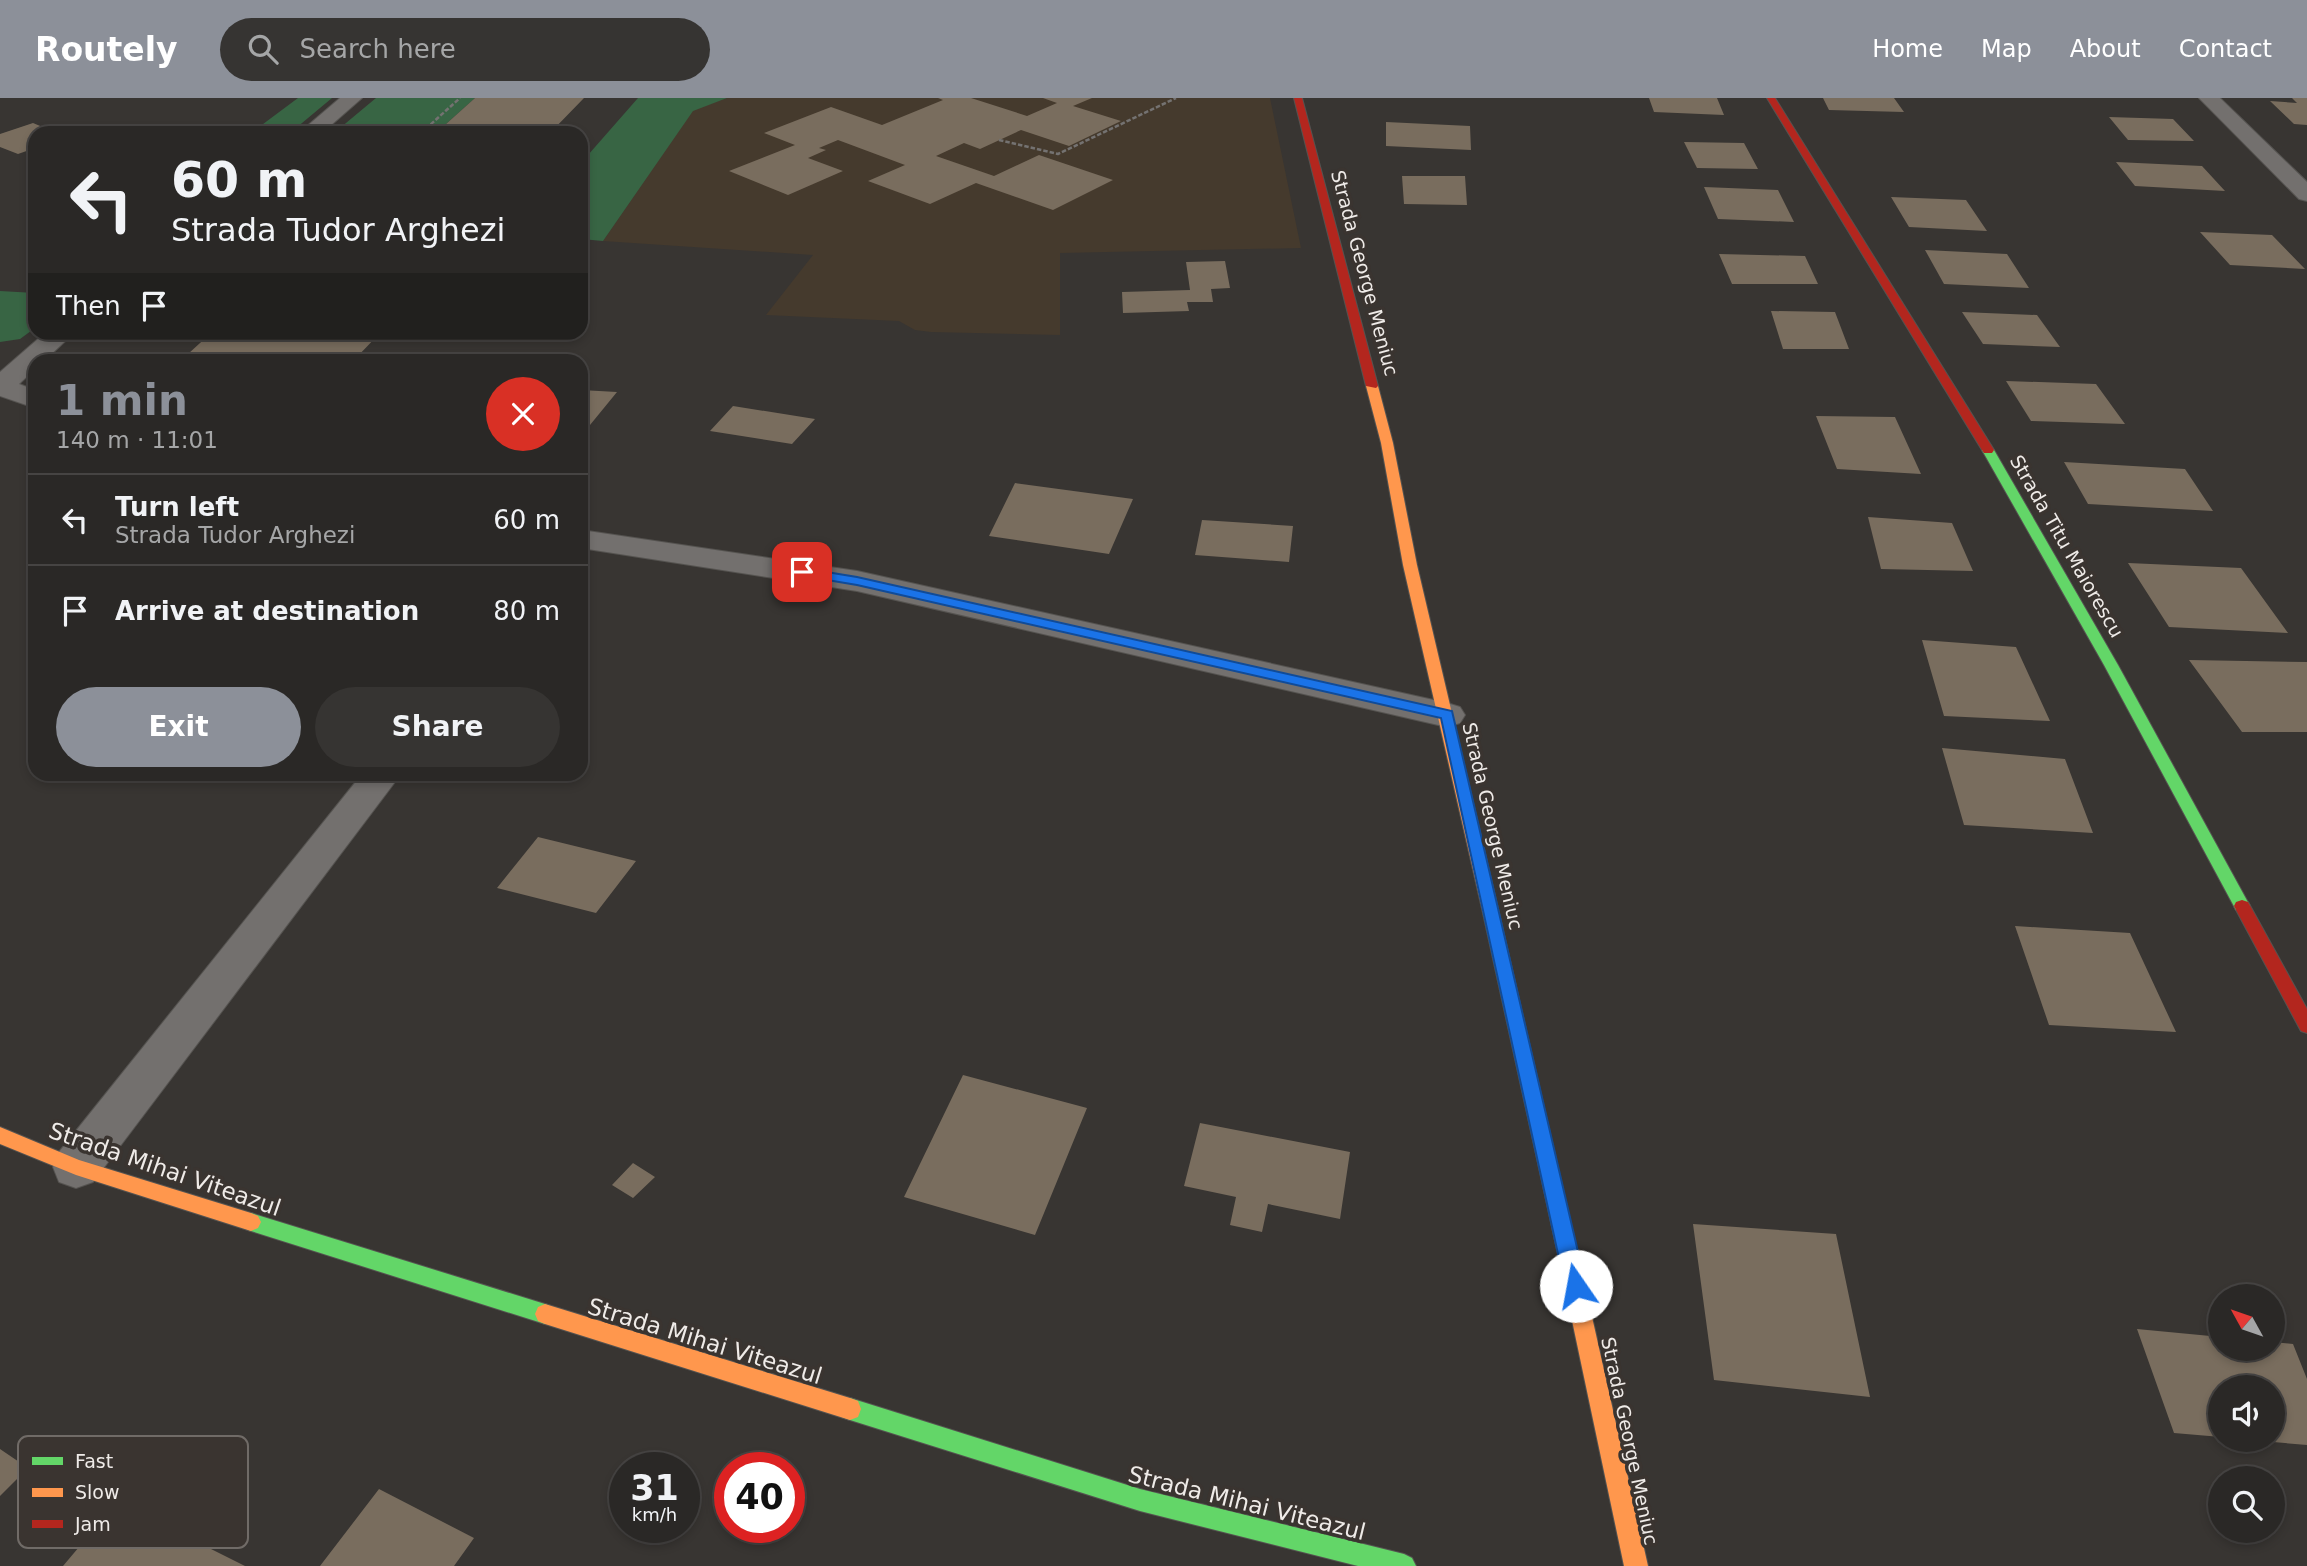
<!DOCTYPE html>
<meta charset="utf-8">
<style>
:root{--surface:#2a2826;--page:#363432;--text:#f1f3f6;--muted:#a5a6a7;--line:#464443;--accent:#8c9099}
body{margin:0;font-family:"DejaVu Sans",sans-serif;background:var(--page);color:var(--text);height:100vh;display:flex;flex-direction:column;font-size:26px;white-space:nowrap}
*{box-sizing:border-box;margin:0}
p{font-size:23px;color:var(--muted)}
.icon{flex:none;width:38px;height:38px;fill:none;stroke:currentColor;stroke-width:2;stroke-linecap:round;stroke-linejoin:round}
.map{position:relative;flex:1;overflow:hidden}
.sheet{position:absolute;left:28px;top:256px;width:560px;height:427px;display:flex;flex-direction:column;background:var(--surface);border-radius:21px;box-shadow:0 4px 10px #0003,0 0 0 2px var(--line)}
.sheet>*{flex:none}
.hud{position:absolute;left:28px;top:28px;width:560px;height:214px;border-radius:21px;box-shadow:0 4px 10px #0003,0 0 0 2px var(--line);background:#2a2826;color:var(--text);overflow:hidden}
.needle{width:46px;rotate:310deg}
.fabs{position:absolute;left:2208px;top:1186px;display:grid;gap:14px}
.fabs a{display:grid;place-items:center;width:77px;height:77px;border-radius:50%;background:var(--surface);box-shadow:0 4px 10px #0003,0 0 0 2px var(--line);font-size:35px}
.speed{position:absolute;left:609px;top:1354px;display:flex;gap:14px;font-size:35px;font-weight:700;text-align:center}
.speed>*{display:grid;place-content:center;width:91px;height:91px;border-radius:50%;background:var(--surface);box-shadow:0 4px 10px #0003,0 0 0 2px var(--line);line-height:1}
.speed small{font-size:18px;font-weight:400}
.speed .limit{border:10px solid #d22;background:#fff;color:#111}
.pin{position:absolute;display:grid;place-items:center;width:60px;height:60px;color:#fff;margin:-30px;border-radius:14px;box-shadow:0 4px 10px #0006}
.me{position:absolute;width:77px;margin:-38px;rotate:348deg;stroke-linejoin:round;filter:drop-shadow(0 0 5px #0008)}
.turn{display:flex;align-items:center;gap:24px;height:147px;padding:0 28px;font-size:32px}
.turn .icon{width:91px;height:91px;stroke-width:2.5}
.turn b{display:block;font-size:49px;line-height:60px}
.then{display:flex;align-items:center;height:66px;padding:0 28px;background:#0003;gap:14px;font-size:26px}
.round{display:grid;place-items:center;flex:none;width:74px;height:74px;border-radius:37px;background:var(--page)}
.overview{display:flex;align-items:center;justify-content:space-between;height:119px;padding:0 28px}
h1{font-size:42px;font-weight:800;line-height:52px;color:var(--accent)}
.button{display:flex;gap:14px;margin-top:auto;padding:14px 28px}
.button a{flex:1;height:80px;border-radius:42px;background:var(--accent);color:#fff;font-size:28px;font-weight:800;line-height:80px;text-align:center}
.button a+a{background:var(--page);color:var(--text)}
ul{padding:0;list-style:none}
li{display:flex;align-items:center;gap:21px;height:91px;padding:0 28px;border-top:2px solid var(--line)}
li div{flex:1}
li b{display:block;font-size:26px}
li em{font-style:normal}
header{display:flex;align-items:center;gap:42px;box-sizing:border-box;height:98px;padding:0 35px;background:var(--accent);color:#fff}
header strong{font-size:33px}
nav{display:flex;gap:38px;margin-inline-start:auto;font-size:24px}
.search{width:490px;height:63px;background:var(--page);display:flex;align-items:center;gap:18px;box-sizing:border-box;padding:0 24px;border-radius:38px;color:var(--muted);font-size:26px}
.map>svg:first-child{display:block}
.commercial{fill:#453a2d}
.green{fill:#386544}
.building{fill:#796d5e}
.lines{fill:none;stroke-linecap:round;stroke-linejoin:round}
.street-casing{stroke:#555350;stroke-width:2}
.fast-casing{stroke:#555350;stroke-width:2}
.slow-casing{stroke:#555350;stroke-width:2}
.jam-casing{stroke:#555350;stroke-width:2}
.path{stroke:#747271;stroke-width:2.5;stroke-dasharray:4.5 2;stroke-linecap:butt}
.street{fill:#73706e;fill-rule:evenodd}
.fast{fill:#63d668;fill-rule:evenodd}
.slow{fill:#ff974d;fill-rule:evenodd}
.jam{fill:#b3261e;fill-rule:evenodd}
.route{fill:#1a73e8;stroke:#114b97;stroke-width:2}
.labels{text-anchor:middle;stroke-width:7;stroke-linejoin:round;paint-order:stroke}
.street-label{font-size:19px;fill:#efebe8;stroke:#3a3430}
.near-street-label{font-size:23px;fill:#efebe8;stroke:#3a3430}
.key{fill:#3a3430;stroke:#706b67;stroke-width:2}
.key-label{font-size:19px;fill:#efebe8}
</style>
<header>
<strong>Routely</strong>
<div class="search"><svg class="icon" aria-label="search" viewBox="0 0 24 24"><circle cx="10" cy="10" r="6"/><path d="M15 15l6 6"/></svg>Search here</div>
<nav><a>Home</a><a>Map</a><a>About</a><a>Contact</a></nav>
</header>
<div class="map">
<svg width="2307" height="1468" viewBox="0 0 2307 1468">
<rect width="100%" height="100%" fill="#383532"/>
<path class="commercial" d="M727 0H1270L1301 150 1060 155V237L931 234 915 232 899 223 766 217 813 157 603 143 693 12Z"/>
<path class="green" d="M298 0H332L290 35H251Z
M376 0H475L436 35H334Z
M638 0H727L693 13 603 143 581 141V65Z
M0 193 35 195V230L20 241 0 244Z"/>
<path class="building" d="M475 0H584L550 35H436Z
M938 0H971L1027 18 1057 5 1043 0H1092L1073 8 1121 23 1069 48 1021 32 980 51 964 45 936 58 994 78 1039 57 1113 82 1053 112 976 85 930 106 868 83 905 67 838 42 819 50 826 52 808 60 843 73 788 97 729 73 795 47 764 35 831 9 882 27 943 2Z
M1649 0H1717L1724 17 1654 14Z
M1823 0H1894L1904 14 1829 12Z
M2292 0H2307V27L2294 26 2270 3 2297 5Z
M2109 19 2173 21 2194 43 2128 42Z
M1386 24 1470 28 1471 52 1386 48Z
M33 25 57 35H35V50L18 56 0 49V36Z
M1684 44 1744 45 1758 71 1697 70Z
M2116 64 2202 68 2225 93 2135 88Z
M1402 78H1465L1467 107 1404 106Z
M1704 89 1778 92 1794 124 1718 121Z
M1891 99 1966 102 1987 133 1909 129Z
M2200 134 2272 137 2305 171 2230 167Z
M1925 152 2007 156 2029 190 1944 186Z
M1719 156 1805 158 1818 186H1732Z
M1225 163 1230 190 1211 191 1213 204H1187L1189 213 1123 215 1122 194 1190 192 1186 164Z
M1771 213 1835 214 1849 251H1783Z
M1962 214 2037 217 2060 249 1983 246Z
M212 234H381L354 262H276L278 261 188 256Z
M2006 283 2096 286 2125 326 2031 323Z
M581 292 617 294 581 338Z
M733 308 815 321 792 346 710 333Z
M1816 318 1895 319 1921 376 1837 371Z
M2064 364 2185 371 2213 413 2088 406Z
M1015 385 1133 401 1109 456 989 438Z
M1868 419 1952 425 1973 473 1881 471Z
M1202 422 1293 428 1289 464 1195 457Z
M2128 465 2241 470 2288 535 2169 529Z
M1922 542 2016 549 2050 623 1944 618Z
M2189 562 2307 564V634H2242Z
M1942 650 2065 661 2093 735 1964 727Z
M538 739 636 763 596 815 497 790Z
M2015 828 2130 835 2176 934 2049 927Z
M963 977 1087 1010 1035 1137 904 1099Z
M1200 1025 1350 1054 1340 1121 1268 1106 1262 1134 1230 1127 1236 1099 1184 1088Z
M633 1065 655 1079 633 1100 612 1087Z
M1693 1126 1836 1136 1870 1299 1714 1282Z
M2137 1231 2221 1239V1251H2273V1244L2293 1246 2307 1281V1347L2273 1344V1290H2221V1339L2174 1335Z
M0 1351 28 1370 0 1398Z
M379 1391 474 1440 454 1468H320Z
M117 1404 245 1468H63Z"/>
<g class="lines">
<defs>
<path id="street" d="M340 0H362L322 35H299Z
M2199 0H2220L2307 84V103L2299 101Z
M46 234H75L45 262H35V271L19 286 35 292V310L0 298V274Z
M581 432 857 473 1447 605 1460 609 1465 617 1460 625 1447 629 857 493 581 450Z
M362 676H401L93 1084 76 1090 59 1084 53 1069 59 1054Z"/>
<path id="fast" d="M1988 348 1994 352 2118 567 2250 808 2248 812H2236L2104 567 1982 352Z
M1491 809 1497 811 1499 815 1579 1161 1576 1168 1569 1170 1562 1168 1559 1161 1483 815 1485 811Z
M251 1115 545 1206 552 1209 555 1216 552 1223 545 1226 251 1133 244 1130 241 1124 244 1118Z
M850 1300 1140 1391 1404 1456 1412 1460 1416 1468H1358L1140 1413 850 1322 842 1319 839 1311 842 1303Z"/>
<path id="slow" d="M1372 285 1378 288 1393 345 1417 467 1499 815 1497 819H1485L1483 815 1403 467 1381 345 1366 288Z
M0 1029 79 1062 251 1115 258 1118 261 1124 258 1130 251 1133 76 1077 0 1046Z
M1569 1152 1576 1154 1579 1161 1648 1468H1624L1559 1161 1562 1154Z
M545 1206 850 1300 858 1303 861 1311 858 1319 850 1322 545 1226 538 1223 535 1216 538 1209Z"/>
<path id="jam" d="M1294 0H1302L1378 288 1376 290 1366 288Z
M1767 0H1775L1994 352 1992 355H1984L1982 352Z
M2242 802 2248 804 2307 911V935L2301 933 2234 808 2236 804Z"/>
</defs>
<use href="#street" class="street-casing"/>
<use href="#fast" class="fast-casing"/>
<use href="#slow" class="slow-casing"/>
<use href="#jam" class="jam-casing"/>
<path class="path" d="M421 35 460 0
M999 42 1058 56 1176 0"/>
<use href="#street" class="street"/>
<use href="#fast" class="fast"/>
<use href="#slow" class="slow"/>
<use href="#jam" class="jam"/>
</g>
<path class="route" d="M802 470 857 479 1452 613 1586 1188 1583 1195 1576 1198 1568 1195 1565 1188 1441 620 857 487 797 477V471Z"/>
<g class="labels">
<g class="street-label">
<text transform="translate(1365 175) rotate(75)" y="7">Strada George Meniuc</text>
<text transform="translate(2067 448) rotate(60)" y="7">Strada Titu Maiorescu</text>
<text transform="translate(1493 728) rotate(77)" y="7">Strada George Meniuc</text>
<text transform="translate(1630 1343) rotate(78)" y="7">Strada George Meniuc</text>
</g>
<g class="near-street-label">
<text transform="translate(165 1071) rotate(19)" y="8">Strada Mihai Viteazul</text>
<text transform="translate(705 1243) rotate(17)" y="8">Strada Mihai Viteazul</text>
<text transform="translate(1247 1405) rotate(14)" y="8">Strada Mihai Viteazul</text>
</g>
</g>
<rect x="18" y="1338" width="230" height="112" rx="10" class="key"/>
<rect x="32" y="1359" width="31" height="8" fill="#63d668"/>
<rect x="32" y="1390" width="31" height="9" fill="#ff974d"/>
<rect x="32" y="1422" width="31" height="8" fill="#b3261e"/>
<g class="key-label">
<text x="75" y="1370">Fast</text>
<text x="75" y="1401">Slow</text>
<text x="75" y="1433">Jam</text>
</g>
</svg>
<div class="fabs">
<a><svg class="needle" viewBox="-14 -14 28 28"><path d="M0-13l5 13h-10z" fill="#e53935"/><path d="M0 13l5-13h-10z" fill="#a5a6a7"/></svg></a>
<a><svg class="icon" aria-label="sound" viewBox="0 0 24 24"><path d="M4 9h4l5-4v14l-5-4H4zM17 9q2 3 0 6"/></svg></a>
<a><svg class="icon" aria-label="search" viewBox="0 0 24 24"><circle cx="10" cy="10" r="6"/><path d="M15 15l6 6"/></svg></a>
</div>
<div class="speed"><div>31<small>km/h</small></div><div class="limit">40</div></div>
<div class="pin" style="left:802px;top:474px;background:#d93025"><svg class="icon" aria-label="arrive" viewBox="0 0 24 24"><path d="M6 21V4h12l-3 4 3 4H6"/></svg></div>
<svg class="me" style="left:1576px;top:1188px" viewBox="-20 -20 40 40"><circle r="19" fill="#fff"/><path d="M0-13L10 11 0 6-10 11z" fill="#1a73e8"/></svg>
<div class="hud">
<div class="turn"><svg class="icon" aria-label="left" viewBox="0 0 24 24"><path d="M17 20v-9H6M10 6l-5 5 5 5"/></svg><div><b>60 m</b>Strada Tudor Arghezi</div></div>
<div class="then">Then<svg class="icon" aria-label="arrive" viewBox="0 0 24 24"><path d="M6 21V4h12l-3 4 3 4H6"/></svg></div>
</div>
<section class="sheet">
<div class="overview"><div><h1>1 min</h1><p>140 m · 11:01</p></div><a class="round" style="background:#d93025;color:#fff"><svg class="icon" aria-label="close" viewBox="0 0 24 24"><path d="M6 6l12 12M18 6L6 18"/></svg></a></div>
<ul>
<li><svg class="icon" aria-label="left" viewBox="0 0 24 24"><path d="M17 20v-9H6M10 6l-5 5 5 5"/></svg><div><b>Turn left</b><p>Strada Tudor Arghezi</p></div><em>60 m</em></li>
<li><svg class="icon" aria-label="arrive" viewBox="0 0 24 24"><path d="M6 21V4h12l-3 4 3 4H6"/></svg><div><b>Arrive at destination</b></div><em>80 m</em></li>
</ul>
<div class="button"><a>Exit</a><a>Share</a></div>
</section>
</div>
